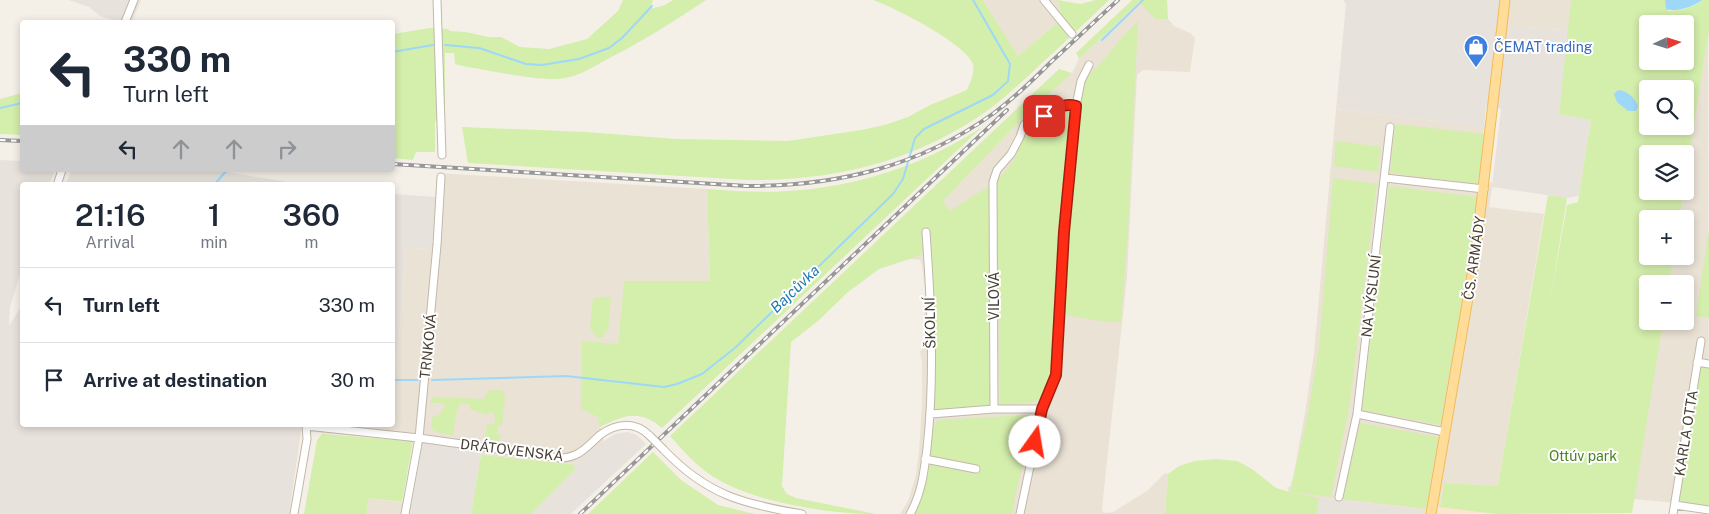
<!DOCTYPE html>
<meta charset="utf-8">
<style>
:root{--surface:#fff;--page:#f2f2f3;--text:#1f2937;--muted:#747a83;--line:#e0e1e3}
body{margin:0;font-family:"Public Sans",sans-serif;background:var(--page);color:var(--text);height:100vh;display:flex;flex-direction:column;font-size:19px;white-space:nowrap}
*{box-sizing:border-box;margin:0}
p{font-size:16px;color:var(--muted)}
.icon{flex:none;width:28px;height:28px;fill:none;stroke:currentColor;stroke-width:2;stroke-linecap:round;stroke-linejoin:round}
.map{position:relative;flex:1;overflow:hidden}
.side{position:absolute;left:20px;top:182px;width:375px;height:245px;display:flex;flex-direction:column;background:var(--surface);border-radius:5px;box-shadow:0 2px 8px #0003}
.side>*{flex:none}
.top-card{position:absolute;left:20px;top:20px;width:375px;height:152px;border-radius:5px;box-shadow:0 2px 8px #0003;background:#fff;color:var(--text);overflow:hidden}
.needle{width:32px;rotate:86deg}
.controls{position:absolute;left:1639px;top:15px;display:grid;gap:10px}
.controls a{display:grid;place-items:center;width:55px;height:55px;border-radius:5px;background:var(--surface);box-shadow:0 2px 8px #0003;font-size:25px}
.pin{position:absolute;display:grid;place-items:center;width:42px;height:42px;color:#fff;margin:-21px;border-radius:10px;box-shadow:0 2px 8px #0006}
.me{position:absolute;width:55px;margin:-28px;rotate:13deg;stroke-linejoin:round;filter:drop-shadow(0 0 4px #0008)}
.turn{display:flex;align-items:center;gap:18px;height:105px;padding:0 20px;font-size:22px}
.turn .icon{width:65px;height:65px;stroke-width:2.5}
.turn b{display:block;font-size:35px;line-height:42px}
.lanes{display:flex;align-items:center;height:48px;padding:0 20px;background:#0003;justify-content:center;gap:25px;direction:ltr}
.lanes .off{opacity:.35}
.eta{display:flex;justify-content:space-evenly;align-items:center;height:85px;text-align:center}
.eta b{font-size:30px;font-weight:600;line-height:35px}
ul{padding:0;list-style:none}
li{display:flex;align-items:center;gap:15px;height:75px;padding:0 20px;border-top:1px solid var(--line)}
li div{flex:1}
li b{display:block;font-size:19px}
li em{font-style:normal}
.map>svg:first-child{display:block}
.residential{fill:#eae2d5}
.commercial{fill:#f9e6d1}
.industrial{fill:#e8e2dc}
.green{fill:#d4eeac;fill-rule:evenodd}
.water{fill:#9ed8f8}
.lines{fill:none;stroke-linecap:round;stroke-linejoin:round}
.stream{stroke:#9ed8f8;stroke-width:2}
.minor-casing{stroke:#c2b8a9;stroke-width:9}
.major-casing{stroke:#f1bc5a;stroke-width:11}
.minor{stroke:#fff;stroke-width:7}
.major{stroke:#ffdc97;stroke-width:9}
.rail-casing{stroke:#979797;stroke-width:4}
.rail{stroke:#fff;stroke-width:2;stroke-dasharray:5.5;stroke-linecap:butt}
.minor-bridge-casing{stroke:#c2b8a9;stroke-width:9;stroke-linecap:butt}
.minor-bridge{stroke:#fff;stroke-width:7}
.route-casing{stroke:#a61d0e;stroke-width:12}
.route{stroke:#ff2c15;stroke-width:9}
.labels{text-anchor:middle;stroke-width:4;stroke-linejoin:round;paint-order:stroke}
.shop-label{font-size:14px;fill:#366cbe;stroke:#fff;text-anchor:start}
.street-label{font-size:14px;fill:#4a4135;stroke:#fff}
.park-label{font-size:14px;fill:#4b8221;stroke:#fff}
.water-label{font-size:15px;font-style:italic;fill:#207bb0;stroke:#fff}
</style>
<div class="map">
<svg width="1709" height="514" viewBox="0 0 1709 514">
<rect width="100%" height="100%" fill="#f5f0e7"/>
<path class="residential" d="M983 0H1058L1062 19 1018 56Z
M1500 0H1571L1569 30 1497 27Z
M1140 1 1155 19H1168L1174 26 1190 33 1195 38 1190 72 1143 70 1137 75 1127 277 1102 508 1103 512 1106 513 1113 512 1147 491 1165 473 1168 474 1165 514H900L909 499 916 474 919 451 922 404V362L920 352 923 348 925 290 922 265 920 260 910 259 919 256 955 218 943 201 1022 119 1072 73 1079 59Z
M1709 29 1708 48 1709 506 1632 499 1662 321H1685V284H1668L1673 256H1685V219H1679L1683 191H1685V182Z
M1336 109 1484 127 1478 181 1493 183 1489 207 1544 214 1498 486 1444 483 1440 507 1427 505 1426 510 1319 498 1289 492 1287 487H1290L1293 478 1306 407 1314 353Z
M437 173 707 189 710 282 624 281 618 344 598 417 604 441 572 464 481 455 413 441 302 431V425H392L393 363 397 362 407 248 432 249Z
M369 498 412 504 410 514H366Z"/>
<path class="commercial" d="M1427 505 1496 513 1425 514Z"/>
<path class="industrial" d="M69 0H141L132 22H118L100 16 89 7Z
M1343 0H1500L1497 27 1569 30 1559 114 1591 120 1579 196 1567 198 1492 187 1501 109 1486 106 1484 127 1336 109 1346 4Z
M0 160 22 161V170H55L49 185H22V267L10 308 9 326 22 305V425H302L289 514H0Z
M71 170H214L306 185H66Z
M393 194 436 197 432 249 407 248 397 362 393 363Z
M628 432 637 435 646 444 571 514H531L576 469 572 464 604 441 615 434Z
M423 438 482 448 471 514H410Z
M1319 498 1426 510 1425 514H1317Z"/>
<path class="green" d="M623 0H653L650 9 665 5 673 0H706C673 22 640 43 604 61 590 69 575 78 558 79 532 80 494 71 467 67L455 64 454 53H445V120L435 121V152H416L413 160 393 158V34L430 28 448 29 450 31 466 32 488 37H501L520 47 549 49 587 39 618 11Z
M873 0H983L1018 56 1062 19 1058 0 1080 4 1096 0H1109C1087 21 1065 42 1042 63 1026 78 1009 94 991 108 918 161 836 181 747 180L468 163 462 127 586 132 676 139 788 141 861 130 885 125 908 117 930 105 967 90C970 83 975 72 973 64 966 44 894 7 873 0Z
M1132 0H1167L1168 19H1155L1139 2 1079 59 1076 53Z
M1571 0H1665L1666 7 1669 11C1678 11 1696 7 1702 0H1709V29L1685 184V154H1648V191H1684L1679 219H1648V256H1673L1669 284H1648V321H1663L1632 513 1496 514 1440 507 1444 483 1498 486 1548 195 1567 198 1549 307 1567 205 1578 202 1591 120 1559 114ZM1648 24H1685V61H1648ZM1648 89H1685V126H1648Z
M1138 21 1128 231 1121 322C1102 323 1083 317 1064 315L1067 241 1078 110 1087 76 1101 63 1126 33Z
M1059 69 1072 73 1022 119 943 201 950 211 989 186 992 405 934 411 933 302 929 245 919 256 879 269 848 292 818 321 791 342 782 486 787 494 796 498 876 514C829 514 759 503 719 480 699 469 685 453 670 436Z
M22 93V135L0 134V99Z
M1070 108 1058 237 1052 373C1050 381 1047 394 1040 399 1034 404 1009 404 1000 405L997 180C1015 163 1020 150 1025 127L1028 123Z
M1395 124 1484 134 1478 184 1390 173Z
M982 127 662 428C639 409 625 415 600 427L598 417 581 409 582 341 618 344 624 281H710L707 189C734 191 761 193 788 191 857 187 924 165 982 127Z
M1336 141 1381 147 1378 172 1334 166Z
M1333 178 1377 184 1349 408 1331 497 1291 492 1319 498 1317 514H1165L1168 474 1179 466 1195 461 1216 459 1237 461 1252 469 1276 488 1290 492 1308 413 1319 347Z
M1389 186 1477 197 1460 311 1440 425 1362 410Z
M1708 234H1709V318L1696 316Z
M611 297 608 331 604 333V337L597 338 590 328 593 298Z
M1704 366 1709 367V507L1684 503 1679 499 1699 372 1700 368Z
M501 390 504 393 505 398 502 426H498L497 434 501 435 499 441 485 439 487 425 495 423 494 412 490 411 487 415 470 409V404L460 403 457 411 453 435 435 432 432 429V417L439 415 445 407 443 403H431L432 397C450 398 466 398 484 399L488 391Z
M1027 415 1031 418 1032 426 1016 492 1012 514H914C932 487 922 439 938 420Z
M1360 423 1438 437 1426 509 1343 499Z
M322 434 413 441 402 502 369 498 366 514H304L317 440Z
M653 452 681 480 718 505 755 514H588Z
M481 455 572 464 576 469 531 514H471Z"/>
<path class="water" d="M1665 0H1702C1696 6 1674 13 1666 9Z
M1618 90C1628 91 1634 97 1638 106L1636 111H1628L1617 102 1614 94Z"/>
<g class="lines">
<path class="stream" d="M1102 40 1143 0
M445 45 479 48 526 64 542 65 579 59 609 48 622 38 652 6
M392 52 433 45
M0 108 22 103
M214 185 227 170
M392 380H418
M432 380 566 376 664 387 677 384 702 374 736 347 893 194 903 179 915 138 924 129 993 95 1008 81 1010 64 973 0"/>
<defs>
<path id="minor" d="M437 0 442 155
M1044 0 1072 34
M125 22 134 0
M1385 178 1484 189
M57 185 62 170
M1697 362 1709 364
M994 409 993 182 997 170 1011 154 1020 137 1024 125 1028 121 1032 118 1044 116 1063 105H1070L1076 106
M931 414 994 409H1042
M1357 414 1445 432
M306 426 419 438 560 458C566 458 572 457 579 453 587 448 593 441 600 435 616 423 635 421 650 436
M664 450C707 495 743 504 802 514
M925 459 976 469
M1339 497 1357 414 1390 127
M1675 505 1709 510
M294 514 307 439 306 425
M405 514 419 438 437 245 441 177
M910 514C922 493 924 472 927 448 935 376 931 304 926 232
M1020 514 1042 409 1056 375 1064 232 1076 106 1081 81 1089 65
M1673 514 1701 341"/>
<path id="major" d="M1431 514 1475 257 1505 0"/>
</defs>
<use href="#minor" class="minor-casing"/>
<use href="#major" class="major-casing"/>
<use href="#minor" class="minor"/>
<use href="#major" class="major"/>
<defs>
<path id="rail" d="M0 140 22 141
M392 164 747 186C837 186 919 167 994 113 1014 98 1033 80 1051 62 1073 42 1095 21 1118 0
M580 514 1007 110"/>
</defs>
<use href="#rail" class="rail-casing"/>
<use href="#rail" class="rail"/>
<defs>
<path id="minor-bridge" d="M650 436 664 450"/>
</defs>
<use href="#minor-bridge" class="minor-bridge-casing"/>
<use href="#minor-bridge" class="minor-bridge"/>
</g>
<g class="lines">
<defs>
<path id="route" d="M1035 442 1042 409 1056 375 1064 232 1076 106C1063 102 1054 110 1044 116"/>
</defs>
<use href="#route" class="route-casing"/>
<use href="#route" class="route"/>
</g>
<defs>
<symbol id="shop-pin" viewBox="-11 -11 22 30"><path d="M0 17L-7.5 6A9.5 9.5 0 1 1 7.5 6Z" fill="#3f7fe0" stroke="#fff"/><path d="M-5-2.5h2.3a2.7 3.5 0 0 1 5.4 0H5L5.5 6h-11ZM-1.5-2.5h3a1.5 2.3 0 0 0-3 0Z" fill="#fff"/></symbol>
</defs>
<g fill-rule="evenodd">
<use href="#shop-pin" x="1462" y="33" width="28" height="38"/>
</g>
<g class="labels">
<g class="shop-label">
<text x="1494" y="52">ČEMAT trading</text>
</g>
<g class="street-label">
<text transform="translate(1474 258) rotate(-82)" y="5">ČS. ARMÁDY</text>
<text transform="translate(994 296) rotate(-90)" y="5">VILOVÁ</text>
<text transform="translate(1371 296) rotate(-83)" y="5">NA VÝSLUNÍ</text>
<text transform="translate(930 323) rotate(-91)" y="5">ŠKOLNÍ</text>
<text transform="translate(428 346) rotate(-84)" y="5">TRNKOVÁ</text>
<text transform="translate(1686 433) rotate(-81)" y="5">KARLA OTTA</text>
<text transform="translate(512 450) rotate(7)" y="5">DRÁTOVENSKÁ</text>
</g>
<g class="park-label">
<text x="1583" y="461">Ottúv park</text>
</g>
<g class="water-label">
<text transform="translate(795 289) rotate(-44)" y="5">Bajcůvka</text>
</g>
</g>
</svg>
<div class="controls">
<a><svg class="needle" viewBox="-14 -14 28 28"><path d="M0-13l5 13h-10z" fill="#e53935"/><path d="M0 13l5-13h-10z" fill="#747a83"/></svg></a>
<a><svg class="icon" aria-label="search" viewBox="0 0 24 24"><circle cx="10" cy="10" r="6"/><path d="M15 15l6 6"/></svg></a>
<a><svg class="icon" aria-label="layers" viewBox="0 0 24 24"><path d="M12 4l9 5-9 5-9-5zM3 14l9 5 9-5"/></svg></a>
<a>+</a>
<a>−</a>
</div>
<div class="pin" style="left:1044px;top:116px;background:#d93025"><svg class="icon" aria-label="arrive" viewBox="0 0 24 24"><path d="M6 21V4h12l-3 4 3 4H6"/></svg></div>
<svg class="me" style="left:1035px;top:442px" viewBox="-20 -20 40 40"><circle r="19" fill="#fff"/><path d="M0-13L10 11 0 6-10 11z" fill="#ff2c15"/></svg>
<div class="top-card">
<div class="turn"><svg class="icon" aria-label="left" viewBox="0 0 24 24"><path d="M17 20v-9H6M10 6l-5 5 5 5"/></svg><div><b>330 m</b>Turn left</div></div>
<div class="lanes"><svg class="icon" aria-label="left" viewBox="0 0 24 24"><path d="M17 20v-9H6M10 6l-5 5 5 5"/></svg><svg class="icon off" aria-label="ahead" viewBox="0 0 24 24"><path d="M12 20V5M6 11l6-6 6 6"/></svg><svg class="icon off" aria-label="ahead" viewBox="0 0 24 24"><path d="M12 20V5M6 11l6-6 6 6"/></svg><svg class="icon off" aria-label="right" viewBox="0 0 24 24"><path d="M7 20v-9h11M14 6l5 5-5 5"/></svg></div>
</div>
<section class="side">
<div class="eta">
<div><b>21:16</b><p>Arrival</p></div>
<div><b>1</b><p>min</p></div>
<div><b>360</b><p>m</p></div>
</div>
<ul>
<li><svg class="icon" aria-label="left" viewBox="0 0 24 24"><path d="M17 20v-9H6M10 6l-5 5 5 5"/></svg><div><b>Turn left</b></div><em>330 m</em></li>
<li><svg class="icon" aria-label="arrive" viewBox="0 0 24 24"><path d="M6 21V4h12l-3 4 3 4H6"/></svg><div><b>Arrive at destination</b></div><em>30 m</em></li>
</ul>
</section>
</div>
